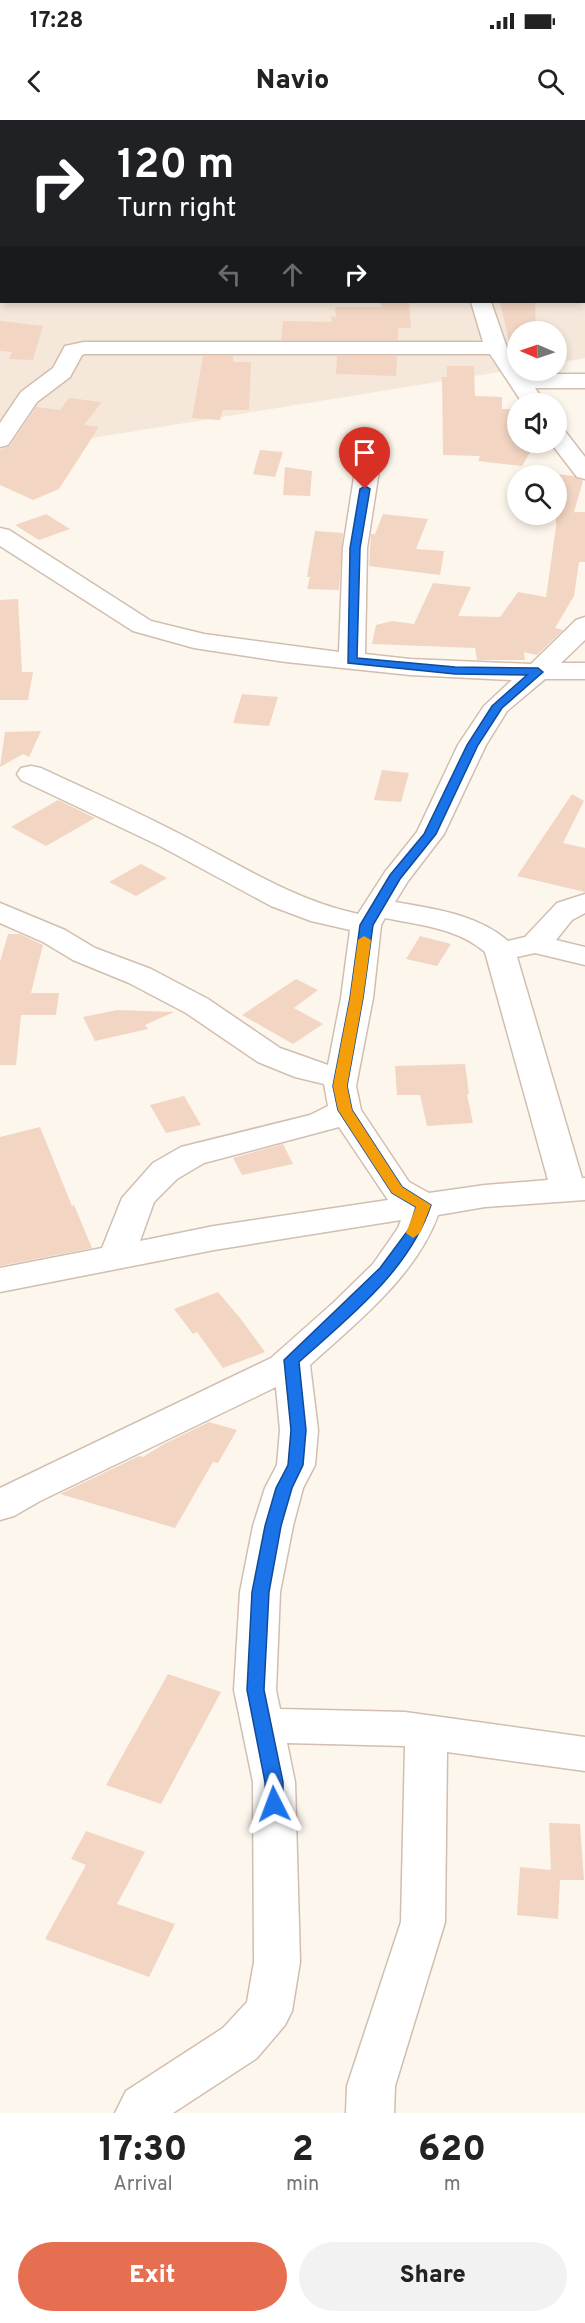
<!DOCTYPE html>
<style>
:root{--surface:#fff;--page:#f2f2f2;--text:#222;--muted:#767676;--accent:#e76f51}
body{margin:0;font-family:Overpass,sans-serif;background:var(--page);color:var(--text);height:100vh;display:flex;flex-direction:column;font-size:22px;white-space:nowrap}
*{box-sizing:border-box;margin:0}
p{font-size:20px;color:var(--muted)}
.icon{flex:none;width:33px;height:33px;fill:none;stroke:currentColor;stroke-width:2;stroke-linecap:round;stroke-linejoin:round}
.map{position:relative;height:1993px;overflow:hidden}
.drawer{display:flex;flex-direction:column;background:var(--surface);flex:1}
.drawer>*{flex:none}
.hud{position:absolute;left:0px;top:0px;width:585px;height:183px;box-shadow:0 3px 9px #0003;background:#202124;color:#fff;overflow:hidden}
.needle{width:39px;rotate:272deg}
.controls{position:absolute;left:507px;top:201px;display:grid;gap:12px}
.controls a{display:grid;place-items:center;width:60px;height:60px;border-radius:50%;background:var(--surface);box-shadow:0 3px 9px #0003;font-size:30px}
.pin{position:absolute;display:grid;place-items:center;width:51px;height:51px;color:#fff;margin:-62px -26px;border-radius:50% 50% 50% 0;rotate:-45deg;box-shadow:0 0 6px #0007}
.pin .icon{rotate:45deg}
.me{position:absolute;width:66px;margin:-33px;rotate:357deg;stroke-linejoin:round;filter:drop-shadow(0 0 4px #0008)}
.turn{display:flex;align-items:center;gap:21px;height:126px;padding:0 18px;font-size:27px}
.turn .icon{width:78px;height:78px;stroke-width:2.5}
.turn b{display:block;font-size:42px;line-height:51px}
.lanes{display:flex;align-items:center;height:57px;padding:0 18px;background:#0003;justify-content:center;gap:30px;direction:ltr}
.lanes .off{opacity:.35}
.eta{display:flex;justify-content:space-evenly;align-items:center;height:102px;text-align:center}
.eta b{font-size:36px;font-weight:800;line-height:42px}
.action{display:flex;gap:12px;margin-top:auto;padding:12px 18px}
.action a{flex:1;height:69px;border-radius:36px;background:var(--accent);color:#fff;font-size:24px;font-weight:800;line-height:69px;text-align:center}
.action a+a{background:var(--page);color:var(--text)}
.status{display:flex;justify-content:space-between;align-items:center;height:42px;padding:0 30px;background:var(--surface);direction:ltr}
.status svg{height:16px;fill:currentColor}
header{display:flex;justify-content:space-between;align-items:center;height:78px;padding:0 18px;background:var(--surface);font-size:27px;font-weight:800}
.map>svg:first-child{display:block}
.residential{fill:#f5e8da;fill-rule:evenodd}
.building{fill:#f3d5c3}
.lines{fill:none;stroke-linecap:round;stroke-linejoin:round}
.minor-casing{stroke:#d1beb0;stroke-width:3}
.minor{fill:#fff;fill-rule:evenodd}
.route{fill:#1a73e8;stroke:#114b97;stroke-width:1.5}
.slow{fill:#f59e0b}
</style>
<div class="status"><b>17:28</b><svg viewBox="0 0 49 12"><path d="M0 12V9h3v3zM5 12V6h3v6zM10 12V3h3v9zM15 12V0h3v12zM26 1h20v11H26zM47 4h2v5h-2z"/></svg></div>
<header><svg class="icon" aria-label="back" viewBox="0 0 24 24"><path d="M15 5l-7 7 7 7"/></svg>Navio<svg class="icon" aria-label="search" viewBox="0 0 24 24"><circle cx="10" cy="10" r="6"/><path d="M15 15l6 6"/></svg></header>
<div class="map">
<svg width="585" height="1993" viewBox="0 0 585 1993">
<rect width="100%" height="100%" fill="#fdf6ec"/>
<path class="residential" d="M0 0H585V238L557 243 556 212H518L517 249 0 333ZM2 2H584V182H2Z"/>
<path class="building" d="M381 182H409L411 208H398V220H281L283 201 332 202 331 196 336 197 335 187H382Z
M500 182H535L536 212H518V226H510Z
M0 201 43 206 33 240 9 239 12 232 0 231Z
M203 236H233V242H251L249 290H223L220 300 192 298Z
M337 236H397L396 256 336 254Z
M447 246H474L475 276 502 277V289H518V322H536L522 346 478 341 480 336 443 335 442 257H447Z
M69 278 102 282 84 305 99 307 59 369 33 380 0 365V330L10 326 36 287 60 290Z
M260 330 283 332 275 357 253 354Z
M285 347 312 351 310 376 283 375Z
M556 354 574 356 583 361 574 392H585V442H579L574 476 555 508 563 510 537 535 524 532 525 540H477L475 528 372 524 376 505 392 501 414 504 433 463 471 467 458 496 500 497 518 472 546 477 556 407Z
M46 394 70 409 39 420 15 405Z
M383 394 428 399 416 429 444 431 440 455 369 446 371 414H375Z
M315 411 343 413 339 470 307 469 310 457H307L308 451Z
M18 479 22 552H33L28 580H0V480Z
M242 574 278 577 269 606 233 603Z
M41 611 29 637 23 634 0 647 5 612Z
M382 650 409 653 401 682 374 680Z
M572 674 584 681 563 723 585 728V772L517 756Z
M58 680 95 698 46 726 11 707Z
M141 744 167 758 136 776 109 762Z
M8 814H20L43 825 31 873H59L56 895H21L16 945H0V842Z
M420 816 451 824 437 846 406 839Z
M296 859 318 870 294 888 323 904 293 924 242 895Z
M117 890 174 892 145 905 148 909 95 921 83 897Z
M465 944 469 974H467L473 1003 427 1006 420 975H397L395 946Z
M184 976 201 1005 166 1013 150 985Z
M40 1007 72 1086 74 1085 92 1128 0 1146V1017Z
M283 1024 293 1044 242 1055 233 1038Z
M218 1172 240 1198 265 1232 223 1248 197 1212 193 1214 174 1189Z
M209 1302 237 1310 218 1343 213 1342 175 1408 60 1374 139 1336 143 1337 164 1324Z
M168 1554 221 1572 161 1684 106 1665Z
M549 1703 580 1704 584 1760H560L558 1799 517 1795 520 1747 551 1750Z
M86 1711 145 1732 117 1784 175 1804 149 1857 45 1819 86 1745 71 1739Z"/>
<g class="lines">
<defs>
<path id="minor" d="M133 0H156L157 2H134Z
M196 0H218L195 2Z
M0 14H2V26H0Z
M2 38V50L0 51V39Z
M585 48V61L584 62V49Z
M471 182H491L507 228 518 243V250H523L525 254H585V268H535L546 284H523L490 234H85L82 235 70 257 37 282 8 325 0 327V303L21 272 53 248 65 226 84 222H483Z
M556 308 564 310 585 337V359L577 357 550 322H556Z
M371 318 379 320 383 325 367 428 365 534 410 539 531 544 576 500 585 497V520L561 543H585V559H545L507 591 486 625 444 714 408 761 395 782C434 789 477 794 508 821L525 817 557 783 585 774V793L572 800 556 820 585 827V845L535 833 517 837 582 1058H585V1080L485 1087 438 1095C416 1156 357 1202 310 1245L318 1310 315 1345 303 1368 293 1406 280 1472 276 1570 280 1589 405 1592 585 1617V1651L447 1632 445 1802 395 1966 394 1993H346L347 1966 401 1802 405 1626 287 1623 295 1662 300 1842 292 1891 285 1905 257 1938 173 1993H115L126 1971 223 1908 247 1882 254 1842 253 1662 234 1570 240 1472 253 1406 265 1368 277 1345 280 1310 276 1267 40 1381 14 1396 0 1400V1368L271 1238 333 1183 373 1144 398 1108 401 1100 214 1130 0 1172V1148L102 1128 122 1078 153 1043 181 1027 310 995 328 986 324 964 295 957 258 942 186 893 129 863 73 840 43 822 0 803V783L65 810 95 828 151 849 208 879 280 928 328 945 341 878 350 810 311 801 271 786 160 726 21 660 17 654 21 648 31 646 41 648C88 670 136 691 182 715 240 745 294 780 358 794L385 752 417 712 458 625 484 586 512 560 410 555 286 542 194 528 133 511 0 426V408L9 410 151 501 204 514 339 532 343 428 359 325 363 320ZM385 798C420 805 457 808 485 832L548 1060 485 1065 429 1073 409 1062 361 990 356 966 373 878 381 805ZM339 1007 388 1080 214 1106 140 1121 154 1082 177 1059 204 1043Z"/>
</defs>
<use href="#minor" class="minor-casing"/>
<use href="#minor" class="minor"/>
</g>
<path class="route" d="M365 366 370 369 360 428 357 538 455 547 538 548 543 552 502 588 478 625 436 714 400 759 373 805 363 878 347 966 352 990 402 1067 431 1085C409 1151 349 1197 299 1242L306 1310 303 1345 292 1368 281 1406 269 1472 264 1570 283 1662V1684L281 1690 274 1692 268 1690 266 1684 265 1662 247 1570 252 1472 265 1406 276 1368 288 1345 291 1310 284 1240 380 1148 409 1109 416 1087 392 1073 338 990 333 966 350 878 360 805 390 755 424 714 467 625 492 586 527 555 455 554 348 543 350 428 360 369Z"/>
<path class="slow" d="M364 816 371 820 363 878 347 966 352 990 402 1067 431 1085 420 1113 413 1118 406 1113 416 1087 392 1073 338 990 333 966 350 878 358 820Z"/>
</svg>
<div class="controls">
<a><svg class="needle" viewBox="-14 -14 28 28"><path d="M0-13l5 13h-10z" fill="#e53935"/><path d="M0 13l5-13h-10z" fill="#767676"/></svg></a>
<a><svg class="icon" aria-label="sound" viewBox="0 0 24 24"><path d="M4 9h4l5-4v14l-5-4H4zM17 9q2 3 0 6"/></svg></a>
<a><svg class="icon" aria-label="search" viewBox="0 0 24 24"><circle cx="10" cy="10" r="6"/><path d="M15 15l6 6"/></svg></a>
</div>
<div class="pin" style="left:365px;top:369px;background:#d93025"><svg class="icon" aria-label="arrive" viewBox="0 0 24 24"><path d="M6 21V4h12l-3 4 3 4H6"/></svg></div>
<svg class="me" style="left:274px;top:1684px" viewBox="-20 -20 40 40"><path d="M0-17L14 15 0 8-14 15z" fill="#1a73e8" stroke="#fff" stroke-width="4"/></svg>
<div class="hud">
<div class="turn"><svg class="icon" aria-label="right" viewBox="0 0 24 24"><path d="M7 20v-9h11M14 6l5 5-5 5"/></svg><div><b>120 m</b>Turn right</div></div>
<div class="lanes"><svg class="icon off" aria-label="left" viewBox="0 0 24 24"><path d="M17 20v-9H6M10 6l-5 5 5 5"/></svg><svg class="icon off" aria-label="ahead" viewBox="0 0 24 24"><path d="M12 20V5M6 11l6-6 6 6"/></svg><svg class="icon" aria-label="right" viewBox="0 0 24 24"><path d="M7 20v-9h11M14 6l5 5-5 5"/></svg></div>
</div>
</div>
<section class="drawer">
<div class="eta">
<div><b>17:30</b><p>Arrival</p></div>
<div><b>2</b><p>min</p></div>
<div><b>620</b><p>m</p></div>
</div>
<div class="action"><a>Exit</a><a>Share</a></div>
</section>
